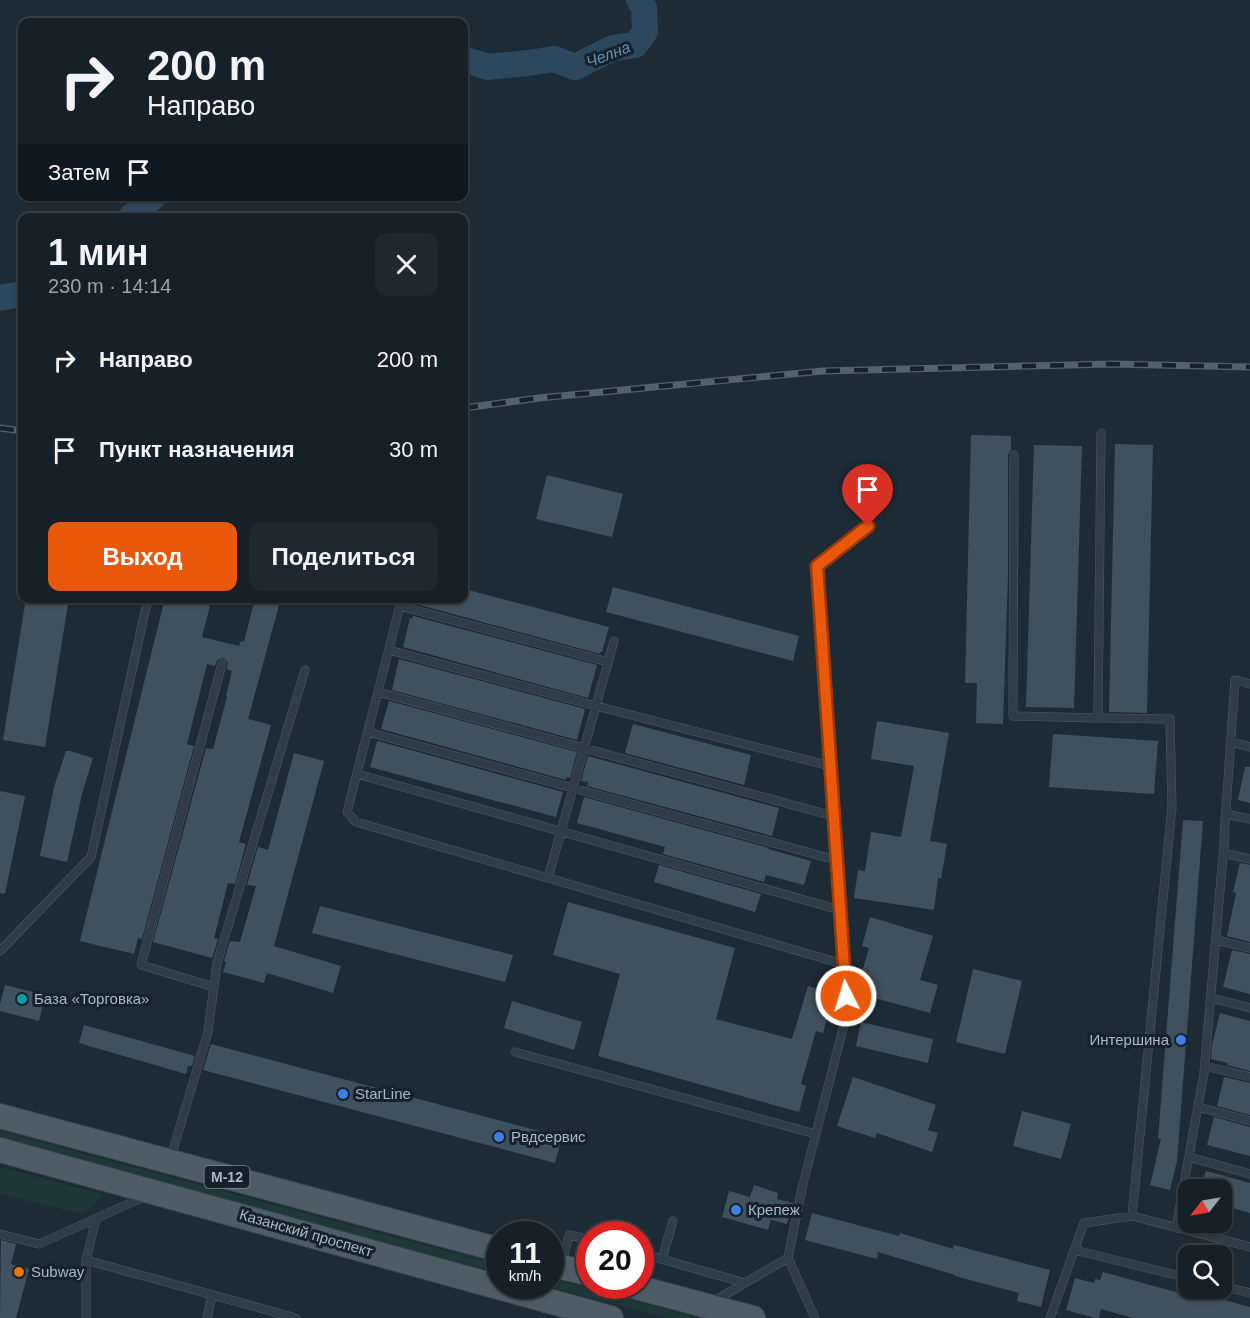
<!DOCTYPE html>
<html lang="ru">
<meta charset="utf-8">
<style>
:root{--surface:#162028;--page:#1f2830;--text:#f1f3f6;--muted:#9ea3a8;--line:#353e45;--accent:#ea580c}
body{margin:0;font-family:Helvetica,sans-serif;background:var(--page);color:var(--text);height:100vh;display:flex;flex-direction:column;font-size:22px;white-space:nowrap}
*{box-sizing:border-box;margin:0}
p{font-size:20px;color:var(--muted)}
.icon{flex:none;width:33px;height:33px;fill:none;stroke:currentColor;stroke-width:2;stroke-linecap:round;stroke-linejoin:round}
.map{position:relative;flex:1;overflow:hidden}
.panel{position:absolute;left:18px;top:213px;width:450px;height:390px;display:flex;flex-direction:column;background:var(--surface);border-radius:12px;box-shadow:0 2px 4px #0004,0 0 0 2px var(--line)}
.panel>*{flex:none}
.top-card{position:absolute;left:18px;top:18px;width:450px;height:183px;border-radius:12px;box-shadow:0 2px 4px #0004,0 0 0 2px var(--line);background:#162028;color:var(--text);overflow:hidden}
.needle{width:39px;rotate:239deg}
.tools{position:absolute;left:1178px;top:1179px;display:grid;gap:12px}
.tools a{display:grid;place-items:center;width:54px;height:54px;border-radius:12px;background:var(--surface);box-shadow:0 2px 4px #0004,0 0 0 2px var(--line);font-size:30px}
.speed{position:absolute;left:486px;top:1221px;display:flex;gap:12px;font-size:30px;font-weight:700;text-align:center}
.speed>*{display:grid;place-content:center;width:78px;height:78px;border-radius:50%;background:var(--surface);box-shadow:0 2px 4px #0004,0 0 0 2px var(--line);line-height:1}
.speed small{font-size:15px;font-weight:400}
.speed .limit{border:9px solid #d22;background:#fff;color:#111}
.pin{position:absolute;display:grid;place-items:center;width:51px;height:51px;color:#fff;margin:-62px -26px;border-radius:50% 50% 50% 0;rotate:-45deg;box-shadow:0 0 6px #0007}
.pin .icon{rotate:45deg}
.me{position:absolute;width:66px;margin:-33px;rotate:355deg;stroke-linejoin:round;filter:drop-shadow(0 0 4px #0008)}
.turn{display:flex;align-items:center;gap:21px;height:126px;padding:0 30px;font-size:27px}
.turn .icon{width:78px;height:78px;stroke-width:2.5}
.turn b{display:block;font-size:42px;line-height:51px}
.then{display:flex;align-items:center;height:57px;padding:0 30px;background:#0003;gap:12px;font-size:22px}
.round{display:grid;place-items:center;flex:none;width:63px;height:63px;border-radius:12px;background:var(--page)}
.overview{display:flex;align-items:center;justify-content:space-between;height:102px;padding:0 30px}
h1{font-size:36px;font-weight:600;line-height:45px}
.primary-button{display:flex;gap:12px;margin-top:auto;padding:12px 30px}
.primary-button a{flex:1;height:69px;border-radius:12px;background:var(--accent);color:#fff;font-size:24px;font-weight:600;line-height:69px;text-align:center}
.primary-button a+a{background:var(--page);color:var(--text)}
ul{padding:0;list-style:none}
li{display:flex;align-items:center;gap:18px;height:90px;padding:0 30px}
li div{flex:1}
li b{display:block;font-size:22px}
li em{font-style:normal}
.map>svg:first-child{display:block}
.green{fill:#1f3737}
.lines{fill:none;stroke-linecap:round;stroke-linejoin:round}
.river{stroke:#2d475d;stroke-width:26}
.building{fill:#3f515f}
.lane-casing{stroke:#4e5a65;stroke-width:9}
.primary-casing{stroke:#3a4550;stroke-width:26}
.lane{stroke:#303c47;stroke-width:8}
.primary{stroke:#4e5c67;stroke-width:24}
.rail-casing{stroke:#52616f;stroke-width:7}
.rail{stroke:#16212b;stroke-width:4.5;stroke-dasharray:14;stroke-linecap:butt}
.route-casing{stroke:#983908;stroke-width:15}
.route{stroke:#ea580c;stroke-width:10}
.culture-dot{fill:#0f9aa8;stroke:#16212b;stroke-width:2}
.shop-dot{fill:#3f7fe0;stroke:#16212b;stroke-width:2}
.food-dot{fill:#e8710a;stroke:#16212b;stroke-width:2}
.labels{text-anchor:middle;stroke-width:6;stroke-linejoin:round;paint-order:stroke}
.shield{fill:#16212b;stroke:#7e8a97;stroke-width:1.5}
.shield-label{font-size:14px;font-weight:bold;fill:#aab7c5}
.poi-label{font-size:15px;fill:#aab7c5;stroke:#16212b;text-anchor:start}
.street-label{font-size:15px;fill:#aab7c5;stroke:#16212b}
.water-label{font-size:16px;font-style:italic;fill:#678dab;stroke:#16212b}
</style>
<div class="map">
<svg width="1250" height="1318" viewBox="0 0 1250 1318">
<rect width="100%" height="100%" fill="#1d2b36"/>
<path class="green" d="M0 1131 499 1265V1273L0 1139Z
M0 1167 101 1194C97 1205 90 1211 78 1213L0 1194Z
M551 1278 699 1318H667L546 1286H550Z"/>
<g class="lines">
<path class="river" d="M464 59 487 67 528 63 554 59 575 67 613 48 635 45 645 32 644 8 639 0
M130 218 154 196
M0 298 22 294"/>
</g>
<path class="building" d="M971 435 1011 436V450L1008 455V576L1003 724 976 723 977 683H965Z
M1115 444 1153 445 1147 713 1109 712Z
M1034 445 1082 446 1074 708 1026 707Z
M547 475 623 494 612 537 536 519Z
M613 587 799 636 793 661 606 612Z
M464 589 609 627 602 652H600V654L416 604 417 598H464Z
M26 598H69L45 747 3 740Z
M165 598H212L202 637 239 646 241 641 244 642 255 598H281L248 719 271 725 239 842 246 844 235 884 228 883 214 938 218 939 212 958 153 942 206 748 213 749 227 697 226 696 232 671 227 669 228 662 223 658 217 660 215 666 207 664 187 744 194 746 142 939 138 938 134 954 80 941Z
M413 616 597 665 588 698 403 647 410 618 412 619Z
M399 659 585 709 577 740 392 690Z
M389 701 577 752 570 778 567 777 566 780 381 729Z
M877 721 949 733 930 841 947 844 941 879 938 878 934 910 854 898 858 870 865 871 871 832 901 837 914 766 871 759Z
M633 724 751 755 744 785 625 753Z
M1053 734 1158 741 1154 794 1049 787Z
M378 741 563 792 556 817 370 767 377 742Z
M66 751H70L93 758 82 794 67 862 40 856 54 787Z
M294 753 324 761 274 946 341 966 333 993 267 973 264 983 223 972 226 962 224 961 230 941 240 942 256 886 247 885 258 847 268 850Z
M588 756 779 808 772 836 587 786 588 782 581 781Z
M1245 767H1250V803L1238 800Z
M0 791 25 796 5 894 0 893Z
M584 797 769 848 768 849 811 861 804 885 766 875 764 882 663 854 665 847 577 823Z
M1183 820 1203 821 1177 1161 1170 1190 1150 1185 1161 1139H1158Z
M1240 863 1250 865V942L1227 936 1236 893 1233 892Z
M659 865 761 894 755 912 654 882Z
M568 902 735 948 716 1019 792 1039 808 986 834 994 823 1033 816 1031 801 1084 806 1086 799 1112 598 1056 620 974 553 955Z
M320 906 513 955 505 982 312 933Z
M870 917 933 936 920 980 938 985 930 1013 856 993 869 948 862 946Z
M1232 950 1250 954V994L1223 987Z
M973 969 1022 981 1005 1054 956 1042Z
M5 985 45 995 39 1021 0 1011V1004Z
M512 1001 582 1022 574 1050 504 1028Z
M1220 1013 1250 1021V1071L1227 1065 1228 1063 1211 1059 1212 1045Z
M861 1022 933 1039 928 1063 856 1046Z
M84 1025 195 1056 192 1066H188L186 1074 79 1043Z
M211 1044 562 1137 555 1163 203 1070Z
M853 1077 936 1105 928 1130 938 1133 932 1152 877 1133 875 1138 837 1126Z
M1224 1077 1250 1083V1115L1217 1106Z
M1022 1111 1071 1124 1061 1159 1013 1146Z
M1214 1117 1250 1127V1156L1207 1145Z
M1206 1171 1250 1183V1213L1221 1205V1190H1200Z
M754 1185 778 1193 777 1199 793 1203 787 1224 771 1220 768 1230 722 1217 729 1191 750 1197Z
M812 1213 899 1236 900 1233 953 1249 954 1245 1050 1270 1041 1307 1017 1301 1019 1293 955 1276V1275L878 1252 877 1259 805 1240Z
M1 1240 16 1244 11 1264 29 1269 16 1318H0Z
M1103 1272 1190 1296 1191 1291 1250 1307V1318H1133L1101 1309 1099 1318H1095L1066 1310 1075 1278 1094 1283 1095 1279 1100 1280Z"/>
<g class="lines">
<defs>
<path id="lane" d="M1101 433 1098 718 1170 719 1172 809
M1014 455 1013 716 1098 718
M402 598 347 812 356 822 843 964
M400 606 608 662
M389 650 596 706 830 766
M378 692 833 816
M368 732 836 860
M1231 742 1250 747
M357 774 840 910
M1226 814 1250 819
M1224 838 1235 680 1250 684
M1223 853 1250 859
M548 878 614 641
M1216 940 1250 948
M0 951 91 857 148 598
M214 987 141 965 222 664
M1211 998 1250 1008
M515 1052 816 1134
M1205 1066 1250 1077
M1198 1107 1250 1121
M171 1157 208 1032 217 963 305 670
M1189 1157 1250 1174
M1132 1216 1172 806
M1176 1228 1204 1073 1225 833
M0 1234 39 1244 146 1196
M1074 1250 1188 1278
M640 1253 745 1283
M662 1259 673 1221
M86 1260 96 1219
M562 1263 569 1235 590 1240
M1221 1286 1250 1293
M714 1301 788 1258
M86 1318V1260L296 1318
M207 1318 212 1295
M815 1318 788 1258 803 1184 847 1013 817 566 868 526
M1050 1318 1084 1223 1132 1216 1250 1247"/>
<path id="primary" d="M0 1116 500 1250
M0 1150 611 1318
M550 1264 590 1274
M632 1286 753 1318"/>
</defs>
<use href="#lane" class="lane-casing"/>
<use href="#primary" class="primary-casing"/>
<use href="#lane" class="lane"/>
<use href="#primary" class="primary"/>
<defs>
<path id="rail" d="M464 408 539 398 823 371 1111 364 1250 367
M0 428 22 431"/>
</defs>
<use href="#rail" class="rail-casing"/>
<use href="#rail" class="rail"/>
</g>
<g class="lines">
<defs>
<path id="route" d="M846 996 817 566 868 526"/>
</defs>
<use href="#route" class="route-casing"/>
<use href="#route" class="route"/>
</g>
<circle class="culture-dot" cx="22" cy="999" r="6"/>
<g class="shop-dot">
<circle cx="1181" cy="1040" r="6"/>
<circle cx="343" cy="1094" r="6"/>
<circle cx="499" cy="1137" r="6"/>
<circle cx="736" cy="1210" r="6"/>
</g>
<circle class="food-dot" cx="19" cy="1272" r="6"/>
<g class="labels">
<rect class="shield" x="204.5" y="1166" width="45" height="22" rx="4.5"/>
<g class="shield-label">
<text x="227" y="1182">М-12</text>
</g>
<g class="poi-label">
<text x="34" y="1004">База «Торговка»</text>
<text x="1169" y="1045" text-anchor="end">Интершина</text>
<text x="355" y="1099">StarLine</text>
<text x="511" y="1142">Рвдсервис</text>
<text x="748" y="1215">Крепеж</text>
<text x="31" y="1277">Subway</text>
</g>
<g class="street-label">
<text transform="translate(306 1233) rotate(16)" y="5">Казанский проспект</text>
</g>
<g class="water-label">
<text transform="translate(608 54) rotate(-21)" y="6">Челна</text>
</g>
</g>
</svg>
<div class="tools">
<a><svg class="needle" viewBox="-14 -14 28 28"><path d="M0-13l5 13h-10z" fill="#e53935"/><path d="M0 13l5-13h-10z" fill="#9ea3a8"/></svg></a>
<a><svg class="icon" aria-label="search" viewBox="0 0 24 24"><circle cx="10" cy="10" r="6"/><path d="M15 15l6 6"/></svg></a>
</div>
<div class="speed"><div>11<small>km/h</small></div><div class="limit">20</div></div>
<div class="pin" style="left:868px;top:526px;background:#d93025"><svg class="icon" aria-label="arrive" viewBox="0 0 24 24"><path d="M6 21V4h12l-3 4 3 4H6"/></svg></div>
<svg class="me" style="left:846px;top:996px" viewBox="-20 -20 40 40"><circle r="17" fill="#ea580c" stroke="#fff" stroke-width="3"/><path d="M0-11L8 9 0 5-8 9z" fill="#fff"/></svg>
<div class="top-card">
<div class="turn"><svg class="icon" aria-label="right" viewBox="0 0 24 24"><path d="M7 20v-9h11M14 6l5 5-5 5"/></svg><div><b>200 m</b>Направо</div></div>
<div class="then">Затем<svg class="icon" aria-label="arrive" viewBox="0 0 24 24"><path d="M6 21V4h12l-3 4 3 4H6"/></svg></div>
</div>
<section class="panel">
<div class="overview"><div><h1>1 мин</h1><p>230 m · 14:14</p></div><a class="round"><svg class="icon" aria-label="close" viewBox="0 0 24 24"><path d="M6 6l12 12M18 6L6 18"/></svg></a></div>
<ul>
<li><svg class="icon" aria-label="right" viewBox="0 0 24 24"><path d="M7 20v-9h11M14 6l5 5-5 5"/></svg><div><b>Направо</b></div><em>200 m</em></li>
<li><svg class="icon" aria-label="arrive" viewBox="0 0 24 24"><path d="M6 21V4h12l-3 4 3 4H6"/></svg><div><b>Пункт назначения</b></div><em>30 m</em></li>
</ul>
<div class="primary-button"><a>Выход</a><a>Поделиться</a></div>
</section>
</div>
